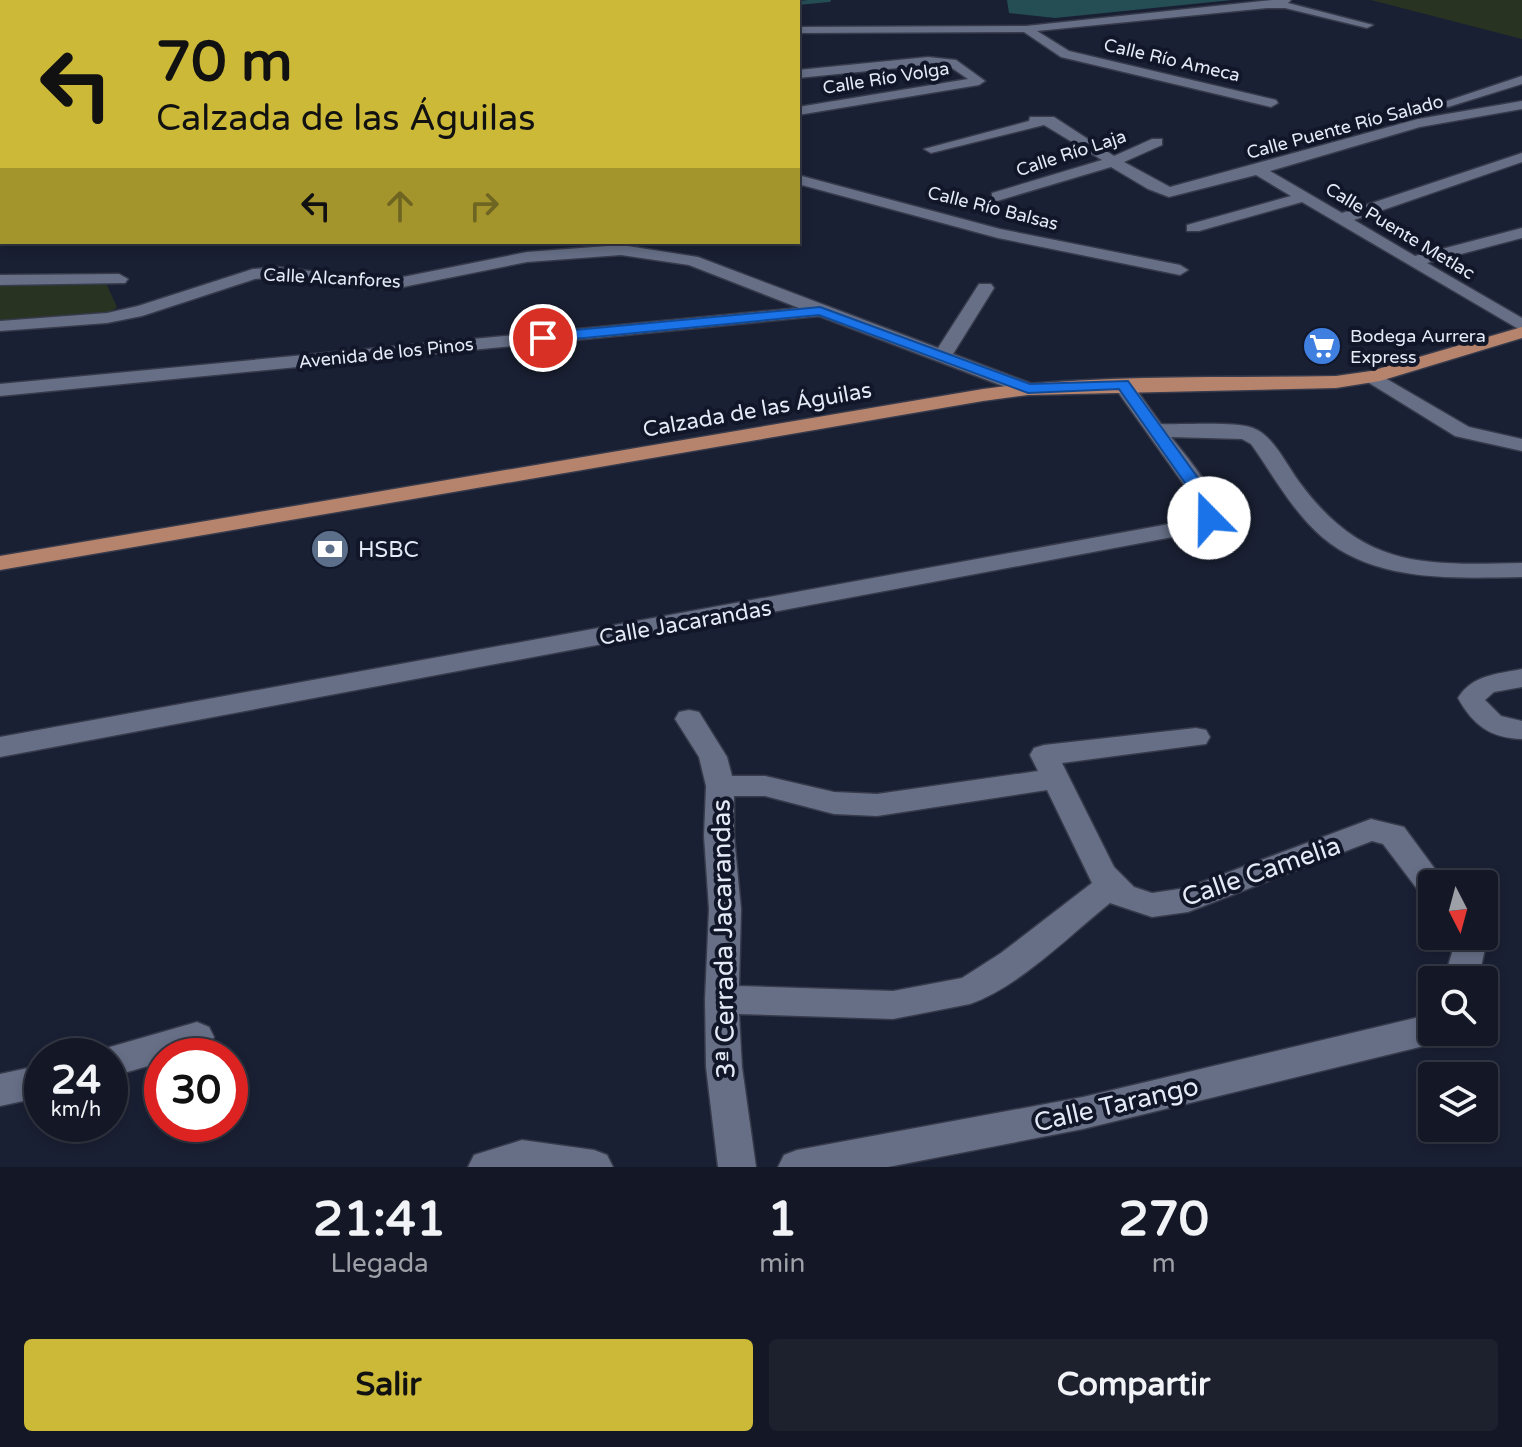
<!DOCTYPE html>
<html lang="es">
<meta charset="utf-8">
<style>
:root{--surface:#141826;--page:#1d212e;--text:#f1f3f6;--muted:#9da0a7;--line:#333743;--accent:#ccb938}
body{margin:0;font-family:"Varela Round",sans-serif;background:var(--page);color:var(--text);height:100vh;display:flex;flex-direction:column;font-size:30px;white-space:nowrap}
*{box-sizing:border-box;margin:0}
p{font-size:26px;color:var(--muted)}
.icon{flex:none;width:44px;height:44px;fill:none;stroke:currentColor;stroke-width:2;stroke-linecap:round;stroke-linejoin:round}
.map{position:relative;height:1167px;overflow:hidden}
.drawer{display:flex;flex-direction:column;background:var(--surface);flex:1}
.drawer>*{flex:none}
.hud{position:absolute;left:0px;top:0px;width:800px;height:244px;box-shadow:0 4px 12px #0003,0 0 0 2px var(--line);background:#ccb938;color:#111;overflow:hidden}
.needle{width:52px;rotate:174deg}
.buttons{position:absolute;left:1418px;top:870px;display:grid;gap:16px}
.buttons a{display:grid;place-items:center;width:80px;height:80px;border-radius:8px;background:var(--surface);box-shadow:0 4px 12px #0003,0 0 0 2px var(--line);font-size:40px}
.speed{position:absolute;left:24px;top:1038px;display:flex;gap:16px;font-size:40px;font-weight:700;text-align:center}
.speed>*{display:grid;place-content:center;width:104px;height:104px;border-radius:50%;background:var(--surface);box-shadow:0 4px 12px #0003,0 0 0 2px var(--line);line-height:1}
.speed small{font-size:20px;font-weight:400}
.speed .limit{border:12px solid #d22;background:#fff;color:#111}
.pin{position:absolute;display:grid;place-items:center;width:68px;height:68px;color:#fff;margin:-34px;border:4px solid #fff;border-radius:50%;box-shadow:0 2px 8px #0007}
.me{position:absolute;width:88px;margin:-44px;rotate:338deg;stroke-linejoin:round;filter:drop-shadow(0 0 6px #0008)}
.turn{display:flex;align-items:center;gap:28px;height:168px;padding:0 24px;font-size:36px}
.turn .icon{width:104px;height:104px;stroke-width:2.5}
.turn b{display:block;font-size:56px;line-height:68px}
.lanes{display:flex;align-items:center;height:76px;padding:0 24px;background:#0003;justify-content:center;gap:40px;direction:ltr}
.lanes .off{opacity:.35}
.eta{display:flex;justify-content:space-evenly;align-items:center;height:136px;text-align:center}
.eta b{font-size:48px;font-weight:700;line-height:56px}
.button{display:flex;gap:16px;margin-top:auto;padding:16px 24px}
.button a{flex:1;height:92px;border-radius:8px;background:var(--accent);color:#111;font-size:32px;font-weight:700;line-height:92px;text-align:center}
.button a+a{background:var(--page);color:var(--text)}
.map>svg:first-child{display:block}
.green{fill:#293322}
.water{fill:#254d54}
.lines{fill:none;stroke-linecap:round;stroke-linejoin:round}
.stream{stroke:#254d54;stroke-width:4}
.minor-casing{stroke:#363a4b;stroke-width:3}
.major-casing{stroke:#363a4b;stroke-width:3}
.minor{fill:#666f86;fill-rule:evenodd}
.major{fill:#b6836c;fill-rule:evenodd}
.route{fill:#1a73e8;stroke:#114b97;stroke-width:2}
.labels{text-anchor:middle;stroke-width:8;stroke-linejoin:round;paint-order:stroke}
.far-street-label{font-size:18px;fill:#e5eaf7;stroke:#111729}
.far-poi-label{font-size:18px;fill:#e5eaf7;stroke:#111729;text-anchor:start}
.street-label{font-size:22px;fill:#e5eaf7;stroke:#111729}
.poi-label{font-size:22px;fill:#e5eaf7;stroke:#111729;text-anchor:start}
.near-street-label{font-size:26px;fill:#e5eaf7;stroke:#111729}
</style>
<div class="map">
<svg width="1522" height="1167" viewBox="0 0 1522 1167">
<rect width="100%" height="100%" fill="#1a2033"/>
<path class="green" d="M1371 0H1522V39Z
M105 281 117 307 105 316 0 324V282Z"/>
<path class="water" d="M1007 0H1232L1055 18 1009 13Z"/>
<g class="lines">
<path class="stream" d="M798 3 829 0"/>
<defs>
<path id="minor" d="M569 0H592L593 2H570Z
M677 0H687L688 2H678Z
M732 0H743L744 2H733Z
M1273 0H1291L1288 3 1373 25 1367 28 1285 8H1267L1037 31 1069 51 1276 100 1278 103 1271 107 1061 57 1024 32 798 33V27L1026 26Z
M0 4H2V10H0Z
M0 37H2V43H0Z
M0 56H2V64H0Z
M928 57 956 60 985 81 979 85 798 115V107L968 79 949 66 928 65 798 78V70Z
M1522 76V84L1448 107 1441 103Z
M1522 101V109L1420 127 1270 171 1342 213 1522 153V162L1354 220 1415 256 1522 228V238L1427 263 1522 318V331L1302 202 1199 231H1187V225L1291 196 1256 175 1169 197 1148 189 1111 167 997 201 992 199V193L1102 160 1044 125 931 153 924 149 1029 121 1030 117H1054L1114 156 1152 139H1162V145L1124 162 1170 187 1418 119Z
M0 143H2V151H0Z
M798 175 1000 229 1180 265 1188 270 1180 275 998 238 798 184Z
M0 185H2V195H0Z
M621 245 698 257 938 348 979 284H991L994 288 953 354 1035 385 1038 389 1028 395 1021 393 819 316 0 396V384L799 308 689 265 621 255 527 262 398 288H366L277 277 255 279 142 316 107 323 0 331V321L107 313 138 306 253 269 277 267 366 278H398L527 252Z
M119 274 128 279 125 283 0 285V275Z
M1373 371 1469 427 1522 439V451L1455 436 1366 381 1363 377Z
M1123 379 1130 381 1161 424C1183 425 1234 421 1253 428 1274 436 1287 466 1300 483 1364 569 1423 565 1522 563V577C1455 578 1376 583 1322 537 1293 512 1273 475 1251 444L1242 439 1171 437C1181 450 1232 508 1217 522 1212 527 1201 530 1194 533L0 757V737L1180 522 1198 515 1197 503 1113 385Z
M1522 669V687L1494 692 1485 700 1501 716 1522 721V739C1490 738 1473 725 1458 698 1472 675 1497 674 1522 669Z
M689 710 699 712 727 757 732 776H765L834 792 877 794 1038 771 1030 755 1034 748 1044 745 1196 728 1206 730 1210 737 1206 744 1062 763 1114 867 1134 887 1152 893 1186 888 1371 819 1404 827 1446 884H1432V898L1421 894 1383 844 1372 841 1188 912 1152 917 1110 903C1070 935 1019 987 970 1004L893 1019 739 1014 742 1067 756 1167H718L706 1067 705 999 709 909 704 836 706 786 699 757 675 719 679 712ZM1047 790 1092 883 1001 953 962 978 893 991 739 986 741 909 734 836V796H765L834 814 877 816Z
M1446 936H1478L1485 949 1478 980H1444L1453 949Z
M1432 1014V1032H1448L1444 1039 1432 1044 1083 1129 888 1167H778L784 1155 797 1150 1083 1097Z
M197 1022 209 1027 214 1037 209 1047C193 1053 179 1056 162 1056V1062L110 1077V1056H95L98 1051 110 1047Z
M42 1065V1097L0 1106V1074Z
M522 1140 594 1150 607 1155 613 1167H468L474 1155Z"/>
<path id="major" d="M1522 327V338L1380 381 1336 388 1028 395 983 401 0 570V556L983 389C1099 374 1219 378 1336 376L1371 371Z"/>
</defs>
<use href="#minor" class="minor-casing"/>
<use href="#major" class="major-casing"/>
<use href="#minor" class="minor"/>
<use href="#major" class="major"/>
</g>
<path class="route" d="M820 307 1030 384 1128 381 1216 503 1215 522H1203L1199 503 1119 389 1028 393 819 315 543 342 536 338 543 333Z"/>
<defs>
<symbol id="supermarket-disc" viewBox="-11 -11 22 22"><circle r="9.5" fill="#3f7fe0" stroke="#111729"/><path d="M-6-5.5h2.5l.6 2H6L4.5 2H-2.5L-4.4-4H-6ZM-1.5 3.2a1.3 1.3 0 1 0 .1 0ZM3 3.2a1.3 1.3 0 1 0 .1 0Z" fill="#fff"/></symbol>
<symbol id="bank-disc" viewBox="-11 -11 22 22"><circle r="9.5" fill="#5c6f8a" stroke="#111729"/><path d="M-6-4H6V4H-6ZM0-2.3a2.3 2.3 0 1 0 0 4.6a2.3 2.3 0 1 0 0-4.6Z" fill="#fff"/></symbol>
</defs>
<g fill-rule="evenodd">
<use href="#supermarket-disc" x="1300" y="324" width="44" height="44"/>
<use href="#bank-disc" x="308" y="527" width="44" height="44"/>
</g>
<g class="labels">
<g class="far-street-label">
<text transform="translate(1172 60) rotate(13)" y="6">Calle Río Ameca</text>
<text transform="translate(886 78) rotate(-9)" y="6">Calle Río Volga</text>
<text transform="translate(1345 127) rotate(-15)" y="6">Calle Puente Río Salado</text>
<text transform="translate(1071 153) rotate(-18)" y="6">Calle Río Laja</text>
<text transform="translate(993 208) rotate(14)" y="6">Calle Río Balsas</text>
<text transform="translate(1400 231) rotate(31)" y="6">Calle Puente Metlac</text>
<text transform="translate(332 278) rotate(3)" y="6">Calle Alcanfores</text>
<text transform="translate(386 353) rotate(-6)" y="6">Avenida de los Pinos</text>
</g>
<g class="far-poi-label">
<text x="1350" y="342">Bodega Aurrera<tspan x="1350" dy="21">Express</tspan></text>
</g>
<g class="street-label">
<text transform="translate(757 409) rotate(-10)" y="8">Calzada de las Águilas</text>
<text transform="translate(685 622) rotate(-10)" y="8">Calle Jacarandas</text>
</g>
<g class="poi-label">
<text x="358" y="557">HSBC</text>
</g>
<g class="near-street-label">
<text transform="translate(1261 871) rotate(-19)" y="9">Calle Camelia</text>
<text transform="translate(723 939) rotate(-91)" y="9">3ª Cerrada Jacarandas</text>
<text transform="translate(1116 1104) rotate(-13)" y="9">Calle Tarango</text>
</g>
</g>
</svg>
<div class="buttons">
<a><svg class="needle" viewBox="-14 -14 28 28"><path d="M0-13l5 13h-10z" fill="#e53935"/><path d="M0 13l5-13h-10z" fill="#9da0a7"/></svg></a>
<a><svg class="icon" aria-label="search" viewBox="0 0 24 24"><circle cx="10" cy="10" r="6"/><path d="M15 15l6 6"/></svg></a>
<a><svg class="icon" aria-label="layers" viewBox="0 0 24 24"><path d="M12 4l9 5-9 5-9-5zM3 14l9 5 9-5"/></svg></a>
</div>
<div class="speed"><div>24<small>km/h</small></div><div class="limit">30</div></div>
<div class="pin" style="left:543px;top:338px;background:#d93025"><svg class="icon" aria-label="arrive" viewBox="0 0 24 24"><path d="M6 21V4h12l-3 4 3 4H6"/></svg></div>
<svg class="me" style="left:1209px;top:518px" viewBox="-20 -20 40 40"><circle r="19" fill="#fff"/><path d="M0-13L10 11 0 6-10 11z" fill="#1a73e8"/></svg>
<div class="hud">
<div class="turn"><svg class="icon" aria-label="left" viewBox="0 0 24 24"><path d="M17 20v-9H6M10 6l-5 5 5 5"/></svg><div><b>70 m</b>Calzada de las Águilas</div></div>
<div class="lanes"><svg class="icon" aria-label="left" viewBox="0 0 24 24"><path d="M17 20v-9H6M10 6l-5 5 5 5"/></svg><svg class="icon off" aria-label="ahead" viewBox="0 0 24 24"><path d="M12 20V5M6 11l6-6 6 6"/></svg><svg class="icon off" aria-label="right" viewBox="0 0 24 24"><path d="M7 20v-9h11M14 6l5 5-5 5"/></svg></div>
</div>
</div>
<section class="drawer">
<div class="eta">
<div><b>21:41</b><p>Llegada</p></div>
<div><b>1</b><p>min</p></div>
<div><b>270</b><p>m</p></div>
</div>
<div class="button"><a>Salir</a><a>Compartir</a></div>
</section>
